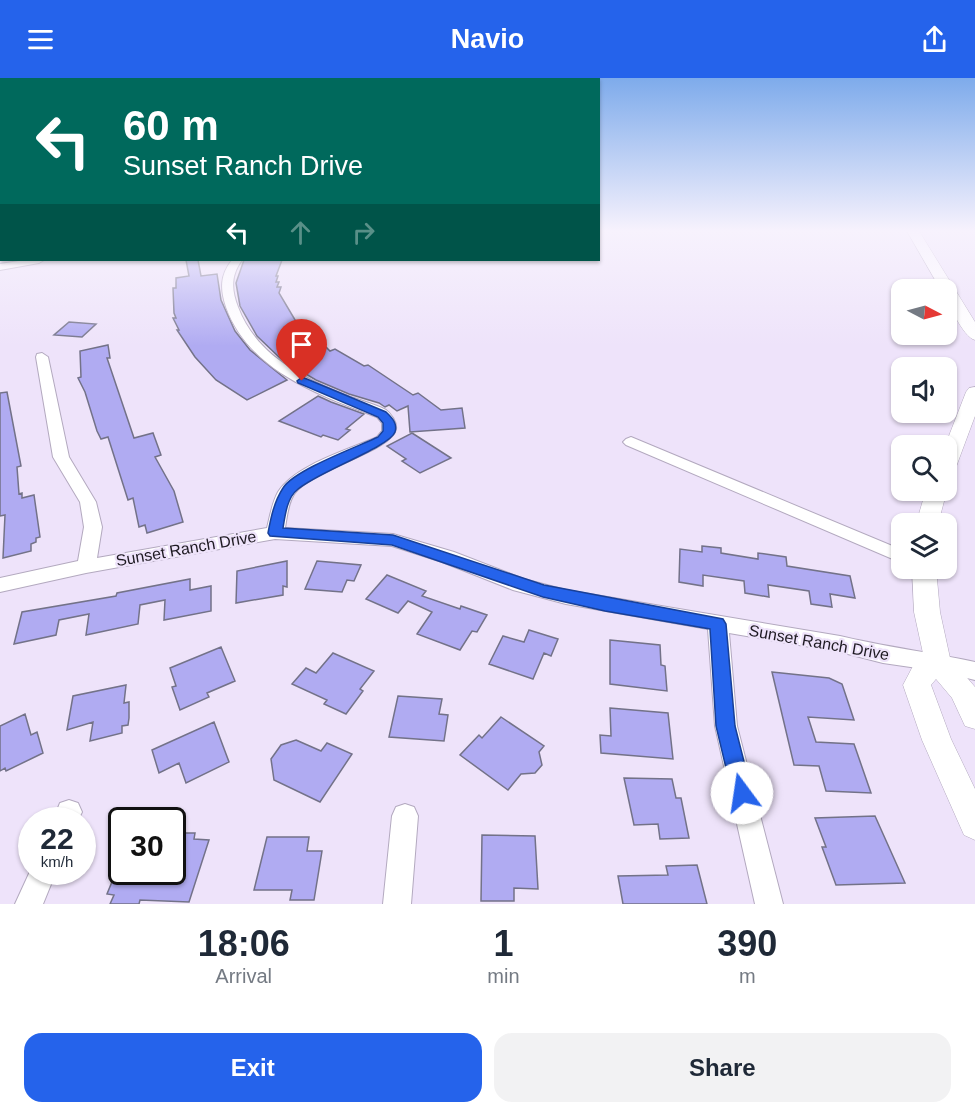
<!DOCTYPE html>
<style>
:root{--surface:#fff;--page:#f2f2f3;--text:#1f2937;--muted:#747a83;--accent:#2563eb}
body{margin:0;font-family:Arial,sans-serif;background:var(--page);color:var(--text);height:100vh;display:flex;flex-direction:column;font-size:22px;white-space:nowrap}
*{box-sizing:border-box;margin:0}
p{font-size:20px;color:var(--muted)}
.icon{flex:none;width:33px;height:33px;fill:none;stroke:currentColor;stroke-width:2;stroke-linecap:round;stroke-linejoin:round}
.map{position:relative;height:826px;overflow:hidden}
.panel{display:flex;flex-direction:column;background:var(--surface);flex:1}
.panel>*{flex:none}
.guide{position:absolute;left:0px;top:0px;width:600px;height:183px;box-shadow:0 2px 4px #0004;background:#00695c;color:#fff;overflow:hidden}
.needle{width:39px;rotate:96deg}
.fabs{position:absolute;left:891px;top:201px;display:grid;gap:12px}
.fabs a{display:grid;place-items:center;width:66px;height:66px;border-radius:12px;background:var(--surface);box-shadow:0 2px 4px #0004;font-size:30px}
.speed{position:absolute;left:18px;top:729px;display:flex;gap:12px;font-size:30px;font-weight:700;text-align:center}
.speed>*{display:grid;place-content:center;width:78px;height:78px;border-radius:50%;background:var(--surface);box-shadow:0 2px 4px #0004;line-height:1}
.speed small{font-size:15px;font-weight:400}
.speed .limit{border:3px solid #111;border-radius:9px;background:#fff;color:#111}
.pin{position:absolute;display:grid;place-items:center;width:51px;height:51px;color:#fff;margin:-62px -26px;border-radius:50% 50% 50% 0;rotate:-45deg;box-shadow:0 0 6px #0007}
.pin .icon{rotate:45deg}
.me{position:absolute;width:66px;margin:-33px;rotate:346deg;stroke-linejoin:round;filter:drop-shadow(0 0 4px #0008)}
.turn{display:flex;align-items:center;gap:21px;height:126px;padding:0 24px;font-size:27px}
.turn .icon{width:78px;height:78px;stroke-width:2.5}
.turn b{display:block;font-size:42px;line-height:51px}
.lanes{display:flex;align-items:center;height:57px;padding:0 24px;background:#0003;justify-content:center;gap:30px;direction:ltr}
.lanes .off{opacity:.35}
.eta{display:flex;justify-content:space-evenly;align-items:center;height:102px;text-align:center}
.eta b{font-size:36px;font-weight:600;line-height:42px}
.primary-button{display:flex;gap:12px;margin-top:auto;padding:12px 24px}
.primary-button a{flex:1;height:69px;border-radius:18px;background:var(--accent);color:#fff;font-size:24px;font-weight:600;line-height:69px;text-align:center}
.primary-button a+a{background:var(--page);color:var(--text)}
header{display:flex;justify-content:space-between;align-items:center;height:78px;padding:0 24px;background:var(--accent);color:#fff;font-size:27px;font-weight:600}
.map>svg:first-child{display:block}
.building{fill:#b0abf2;stroke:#737288;stroke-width:1.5}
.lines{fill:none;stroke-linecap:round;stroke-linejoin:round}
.minor-casing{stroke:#b3a9bf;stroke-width:2}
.major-casing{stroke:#b3a9bf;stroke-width:1}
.minor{fill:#fff;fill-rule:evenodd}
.major{fill:#fff;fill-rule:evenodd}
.route{fill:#2563eb;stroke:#184099;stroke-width:1.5}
.labels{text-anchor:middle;stroke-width:4.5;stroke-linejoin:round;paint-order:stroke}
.street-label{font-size:16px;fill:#1e1a22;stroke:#eee3fa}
</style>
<header><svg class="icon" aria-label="menu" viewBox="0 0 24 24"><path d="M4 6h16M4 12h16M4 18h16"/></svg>Navio<svg class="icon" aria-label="share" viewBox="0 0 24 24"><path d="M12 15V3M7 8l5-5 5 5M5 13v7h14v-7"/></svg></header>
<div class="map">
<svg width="975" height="826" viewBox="0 0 975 826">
<rect width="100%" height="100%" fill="#eee3fa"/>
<path class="building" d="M186 182H198L201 198 217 196 221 222 235 253 250 272 287 302 247 322 216 302 195 279 177 252H179L173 240H176L174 235 173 210H176V200L189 198Z
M244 182H282L276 198H278L276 204H279L277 209H281L279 215 301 252 307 250 330 273 335 271 364 288 368 287 413 317 418 315 441 332 462 330 465 350 410 354 408 328 397 333 389 327 385 329 379 325 349 316 316 302 282 282 257 258 240 228 236 205Z
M69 244 96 246 82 259 54 257Z
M108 267 110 280H107L134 360 153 355 161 377 155 379 174 413 183 444 147 455 145 447 139 449 133 420 128 422 108 359 101 361 97 353 85 314 78 300 81 299 80 273Z
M7 314 21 388 17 389 19 416 22 415V420L34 417 40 459 36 460V464L31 466V473L3 480 5 437 0 438V315Z
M318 318 331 324 364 336 346 351 350 352 338 362 323 357 321 359 279 343Z
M412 355 451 380 420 395 402 383 406 381 387 368Z
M702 468 721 470V475L758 481V475L786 479 787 488 850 498 855 520 830 516 832 529 811 526 809 513 768 507 769 519 745 515 744 503 703 497V508L679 504 680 471 702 474Z
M287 483V509L283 508V517L236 525 237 493Z
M317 483 361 487 354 503 347 502 342 514 305 511Z
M387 497 426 513 422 518 460 531 461 528 487 537 477 554 472 553 460 572 417 556 432 534 408 523 398 535 366 521Z
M190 501V512L211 508V533L164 542 165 522 140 527 138 546 86 557 89 536 59 542 56 557 14 566 22 534 116 518 117 515Z
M529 552 558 561 551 578 544 575 533 601 489 586 503 558 524 564Z
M610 562 660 567 661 587 665 588 667 613 610 606Z
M221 569 235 603 207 615 209 619 180 632 172 609 176 608 170 590Z
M333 575 374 593 360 611 363 613 346 636 324 626 327 622 292 606 306 590 316 595Z
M772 594 829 600 842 606 854 642 808 639 816 664 854 666 871 715 826 713 819 688 794 687Z
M126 607 124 625 129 624V640L128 647 122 648V655L90 663 93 644 67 652 73 618Z
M398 618 442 621 439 636 448 637 444 663 389 659Z
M610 630 668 635 673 681 601 675 600 657 611 658Z
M25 636 31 657 37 654 43 675 6 693 5 690 0 693V648Z
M501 639 544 668 539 674 542 687 535 695 521 696 508 712 460 677 479 657 482 660Z
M214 644 229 684 186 705 179 685 159 695 152 672Z
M296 662 321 673 327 665 352 676 320 724 274 702 271 681 281 667Z
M624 700 672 701 676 720H681L689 760 660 761 658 746 634 747Z
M875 738 905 805 836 807 822 769H826L815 740Z
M172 755H195L194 761 209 762 189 824 140 822 139 826H110L114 817 107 816 116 794H172Z
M482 757 535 758 538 811 514 810V823H481Z
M267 759H309L307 773H322L314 822H290L292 812H254Z
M697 787 707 826H623L618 798 668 797 666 788Z"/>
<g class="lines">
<defs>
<path id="minor" d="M25 182H44L39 185 0 192V186Z
M232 182H242C231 197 231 211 238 229 255 275 300 299 343 316 357 322 373 325 386 332 391 336 397 344 396 351 394 372 312 392 295 415 288 424 287 439 285 450L393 456 454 474 524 501 566 512 840 558C885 569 930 574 975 584V602L938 593 883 585 840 574 729 555 737 648 783 826H755L715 648 708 551 566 526 513 512 442 484 392 468 275 461 86 495 0 514V500L78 483 84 449 80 424 53 379 36 279 37 276 42 275 48 279 69 379 96 424 102 449 97 480 267 450C270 438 272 425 278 414 295 387 348 372 377 359L382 353V345L377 339C319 317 249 293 226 229 220 211 220 197 232 182Z
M631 359 902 472V485L626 367 623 364 626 361Z
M69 722 78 725 82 734 78 742H53L60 725Z
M405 726 414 729 418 738 411 826H383L392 738 396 729Z
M32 789V794H56L43 826H15Z"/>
<path id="major" d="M907 153H919L975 244V262C963 259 946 223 946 212H941Z
M975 309V338L956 389 953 393 946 395V368H945L966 314 969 310Z
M946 411 947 412 938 446H916L926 412H946Z
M912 490H936L940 534 950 580 975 609V651L965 648 952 620 936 601 931 607 951 661 975 711V762L964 757 922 662 903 607 913 588 924 580 914 534Z"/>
</defs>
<use href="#minor" class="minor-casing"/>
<use href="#major" class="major-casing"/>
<use href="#minor" class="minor"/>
<use href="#major" class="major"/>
</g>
<linearGradient id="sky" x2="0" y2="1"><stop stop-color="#7eabeb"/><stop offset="0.57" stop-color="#f7f2fd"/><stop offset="1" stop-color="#f7f2fd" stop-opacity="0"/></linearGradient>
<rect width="975" height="268" fill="url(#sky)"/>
<path class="route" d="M302 299 386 334C391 339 398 345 395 354 390 369 315 395 297 412 287 420 285 438 283 450L393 457 544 507 723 541 726 546 735 648 752 715 749 722 742 725 735 722 732 715 716 648 710 551 605 533 543 519 392 467 270 458 268 455C271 439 274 424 283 410 294 392 357 369 378 359L383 353V345L378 339 298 305 297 303Z"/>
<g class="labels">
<g class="street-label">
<text transform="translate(186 470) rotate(-10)" y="6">Sunset Ranch Drive</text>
<text transform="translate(819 564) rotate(10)" y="6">Sunset Ranch Drive</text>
</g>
</g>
</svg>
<div class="fabs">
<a><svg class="needle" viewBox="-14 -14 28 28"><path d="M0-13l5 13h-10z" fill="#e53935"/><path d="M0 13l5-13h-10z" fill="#747a83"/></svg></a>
<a><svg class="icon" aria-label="sound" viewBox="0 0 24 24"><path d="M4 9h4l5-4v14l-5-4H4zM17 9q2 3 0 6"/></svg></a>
<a><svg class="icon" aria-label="search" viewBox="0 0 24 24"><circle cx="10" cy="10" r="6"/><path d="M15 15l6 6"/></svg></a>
<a><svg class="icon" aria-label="layers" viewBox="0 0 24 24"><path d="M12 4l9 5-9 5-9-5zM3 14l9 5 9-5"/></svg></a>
</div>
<div class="speed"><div>22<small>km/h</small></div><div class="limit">30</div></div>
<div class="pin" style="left:302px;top:303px;background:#d93025"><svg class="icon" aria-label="arrive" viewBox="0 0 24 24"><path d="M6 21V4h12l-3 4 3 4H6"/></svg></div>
<svg class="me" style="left:742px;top:715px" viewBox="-20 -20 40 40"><circle r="19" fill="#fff"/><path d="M0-13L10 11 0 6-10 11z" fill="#2563eb"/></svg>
<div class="guide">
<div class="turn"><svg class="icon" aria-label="left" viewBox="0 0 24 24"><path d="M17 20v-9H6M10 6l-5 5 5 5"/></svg><div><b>60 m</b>Sunset Ranch Drive</div></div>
<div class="lanes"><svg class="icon" aria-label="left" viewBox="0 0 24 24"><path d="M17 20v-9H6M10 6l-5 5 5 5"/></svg><svg class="icon off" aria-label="ahead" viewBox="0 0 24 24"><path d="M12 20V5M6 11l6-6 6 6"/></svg><svg class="icon off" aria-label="right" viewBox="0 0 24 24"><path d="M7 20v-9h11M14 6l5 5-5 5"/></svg></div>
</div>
</div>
<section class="panel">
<div class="eta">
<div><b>18:06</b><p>Arrival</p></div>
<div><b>1</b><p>min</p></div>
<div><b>390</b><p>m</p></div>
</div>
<div class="primary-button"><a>Exit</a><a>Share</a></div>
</section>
